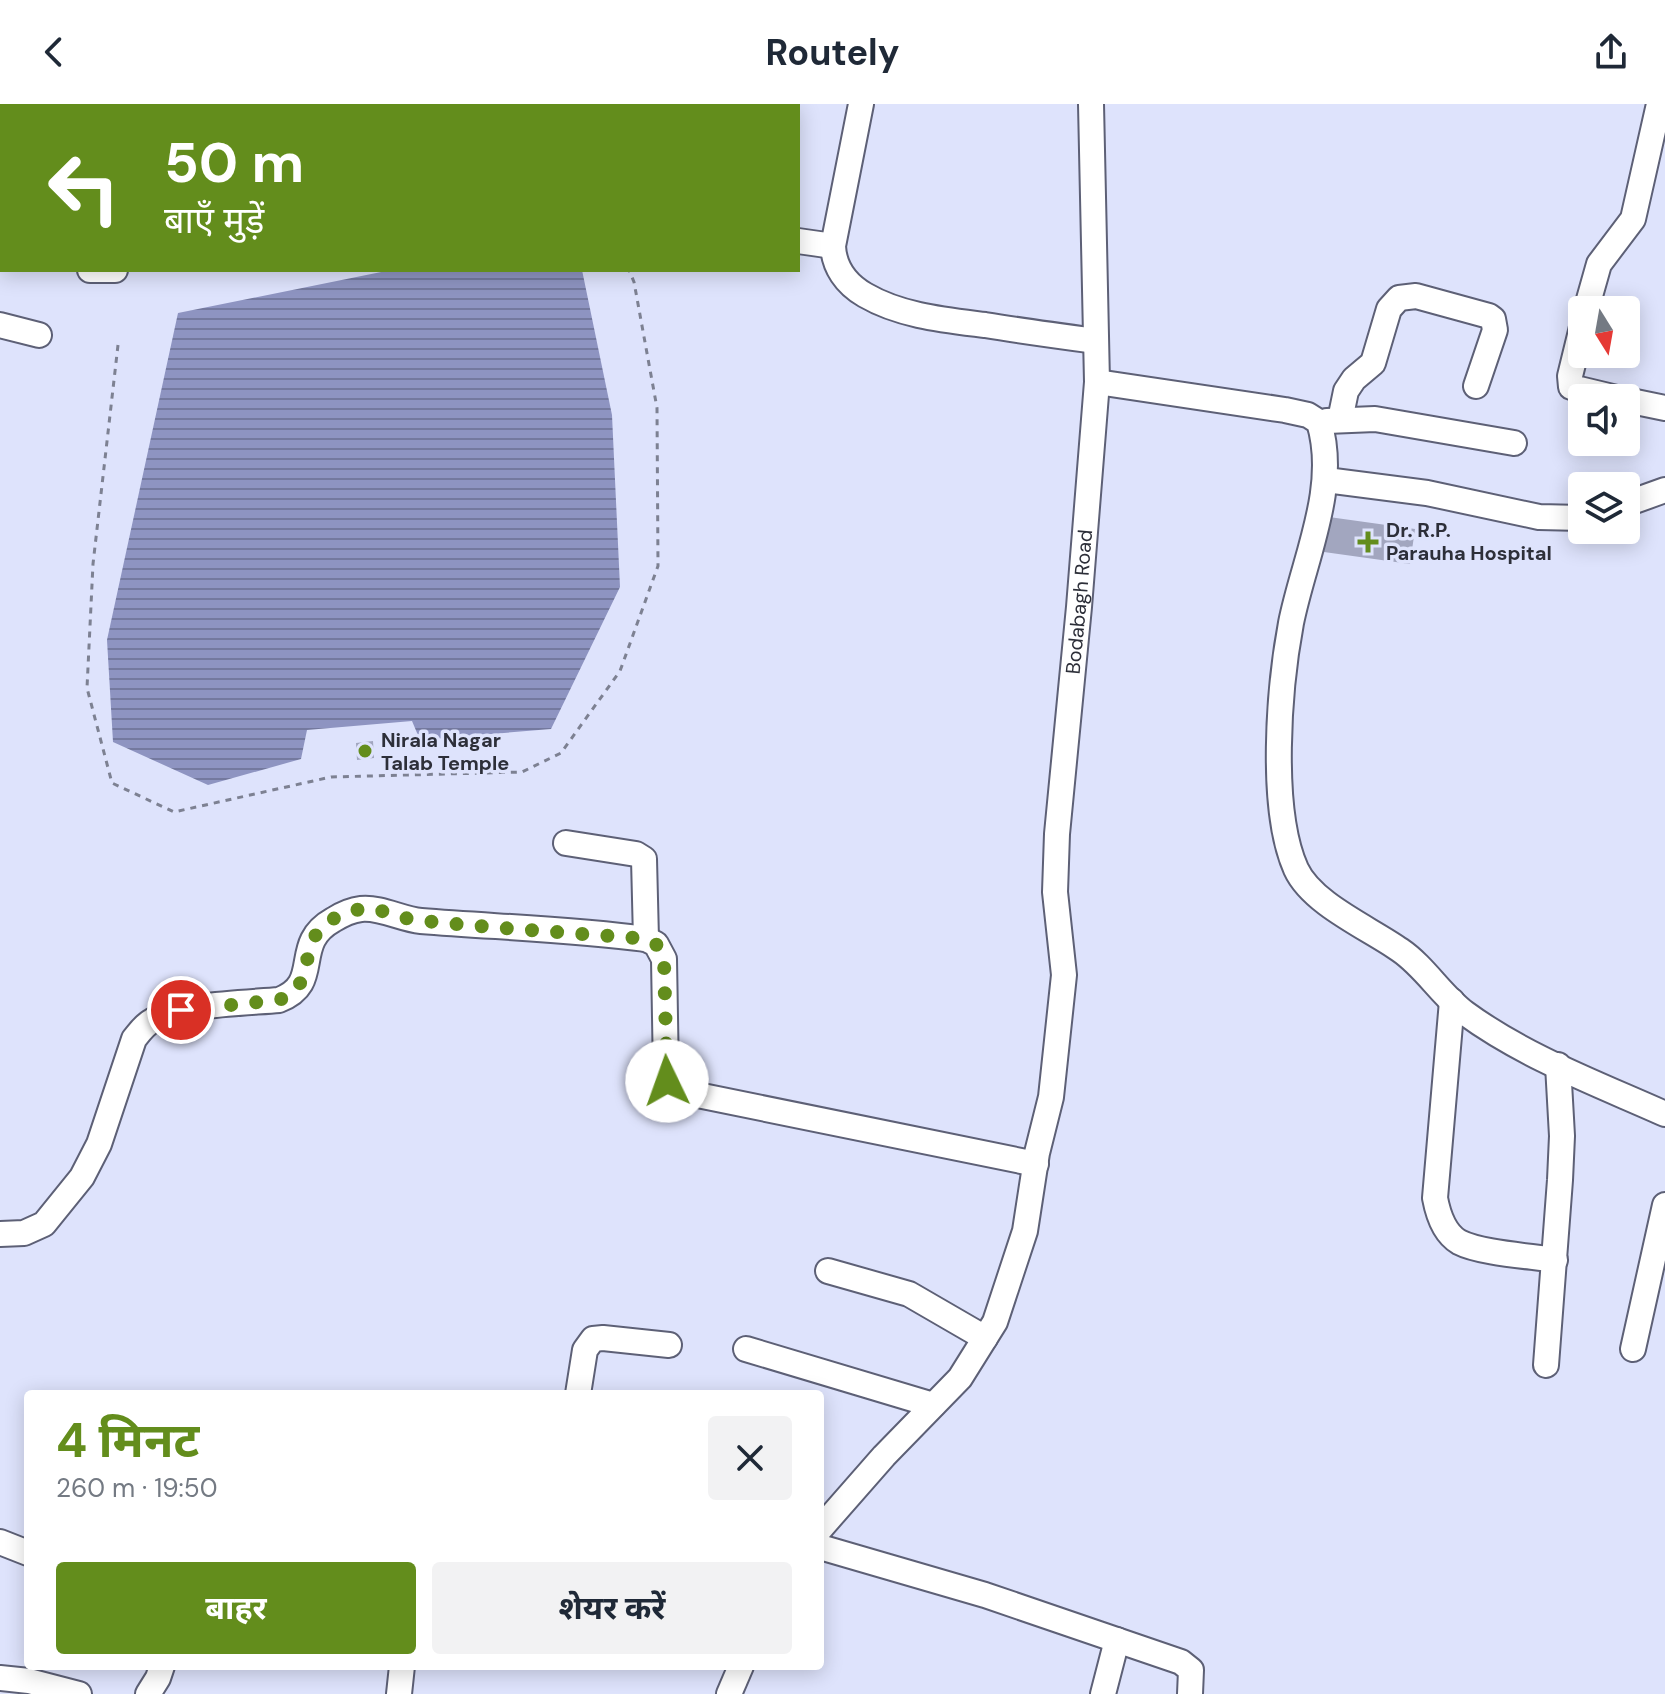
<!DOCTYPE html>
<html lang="hi">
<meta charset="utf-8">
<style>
:root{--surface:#fff;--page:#f2f2f3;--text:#1f2937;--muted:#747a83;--accent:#638d1c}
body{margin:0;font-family:"DM Sans","Noto Sans Devanagari",sans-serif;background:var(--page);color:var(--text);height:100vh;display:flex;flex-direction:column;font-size:30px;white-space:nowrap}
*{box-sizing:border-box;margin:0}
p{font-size:26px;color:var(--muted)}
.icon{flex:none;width:44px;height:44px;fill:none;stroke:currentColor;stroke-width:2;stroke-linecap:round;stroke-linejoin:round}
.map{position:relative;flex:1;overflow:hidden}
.drawer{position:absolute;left:24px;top:1286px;width:800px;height:280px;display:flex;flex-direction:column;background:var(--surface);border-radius:8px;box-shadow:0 4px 20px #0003}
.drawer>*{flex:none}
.hud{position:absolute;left:0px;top:0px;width:800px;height:168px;box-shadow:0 4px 20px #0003;background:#638d1c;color:#fff;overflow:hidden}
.needle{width:52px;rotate:169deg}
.fabs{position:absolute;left:1568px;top:192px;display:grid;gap:16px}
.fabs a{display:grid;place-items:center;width:72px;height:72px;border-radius:8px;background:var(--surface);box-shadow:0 4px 20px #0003;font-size:40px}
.pin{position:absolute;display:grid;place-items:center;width:68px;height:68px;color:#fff;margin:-34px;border:4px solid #fff;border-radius:50%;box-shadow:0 2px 8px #0007}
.me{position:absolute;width:88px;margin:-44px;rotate:357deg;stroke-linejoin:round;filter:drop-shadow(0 0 6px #0008)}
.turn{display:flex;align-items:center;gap:28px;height:168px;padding:0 32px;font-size:36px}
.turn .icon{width:104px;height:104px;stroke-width:2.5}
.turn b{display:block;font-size:56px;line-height:68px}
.round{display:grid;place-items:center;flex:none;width:84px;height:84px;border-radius:8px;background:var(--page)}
.head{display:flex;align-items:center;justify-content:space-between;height:136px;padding:0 32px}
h1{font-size:48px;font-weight:700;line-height:60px;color:var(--accent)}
.primary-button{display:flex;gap:16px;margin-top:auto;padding:16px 32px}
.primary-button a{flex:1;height:92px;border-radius:8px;background:var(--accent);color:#fff;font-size:32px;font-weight:700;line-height:92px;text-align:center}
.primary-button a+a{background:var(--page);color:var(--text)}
header{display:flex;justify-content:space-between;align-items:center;height:104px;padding:0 32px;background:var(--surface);font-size:36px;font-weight:700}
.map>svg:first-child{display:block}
.water{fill:url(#water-rules)}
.building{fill:#a2a6bf}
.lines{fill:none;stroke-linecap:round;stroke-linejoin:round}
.minor-casing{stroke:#5d6076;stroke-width:28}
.path{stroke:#7d8192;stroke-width:3;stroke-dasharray:6 6;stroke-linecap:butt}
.minor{stroke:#fff;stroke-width:24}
.route{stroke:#638d1c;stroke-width:14;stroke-dasharray:0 25.2}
.poi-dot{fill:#638d1c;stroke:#dee3fc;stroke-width:3}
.labels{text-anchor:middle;stroke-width:7;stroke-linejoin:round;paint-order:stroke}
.poi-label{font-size:20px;font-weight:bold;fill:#2d2f39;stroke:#dee3fc;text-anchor:start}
.street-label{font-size:20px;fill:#2d2f39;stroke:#dee3fc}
</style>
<header><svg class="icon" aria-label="back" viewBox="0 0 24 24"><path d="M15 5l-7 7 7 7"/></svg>Routely<svg class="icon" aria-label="share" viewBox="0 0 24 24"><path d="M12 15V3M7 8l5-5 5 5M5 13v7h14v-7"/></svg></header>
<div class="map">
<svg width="1665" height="1590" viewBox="0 0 1665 1590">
<defs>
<pattern id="water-rules" width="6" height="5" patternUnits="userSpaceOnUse" patternTransform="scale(2)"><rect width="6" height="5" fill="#8e94c1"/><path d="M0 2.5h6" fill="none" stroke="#74799e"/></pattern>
</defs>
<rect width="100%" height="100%" fill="#dee3fc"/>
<path class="water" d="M391 166H582L612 311 620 483 551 625 420 636 412 617 307 626 301 655 208 681 113 638 107 536 178 209Z"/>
<path class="building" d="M1329 413 1415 425 1410 460 1324 448Z
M373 637 374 654 357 656 356 639Z"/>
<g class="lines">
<defs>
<g id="minor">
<path d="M219 0 225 2"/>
<path d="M861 0 833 142C834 163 846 180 865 191 901 212 945 216 985 221 1022 227 1059 232 1096 237"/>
<path d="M288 2 290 0"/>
<path d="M544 2V0"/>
<path d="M619 2V0"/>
<path d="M0 123H2"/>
<path d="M798 137 833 142"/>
<path d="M90 166H115"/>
<path d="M1586 206 1599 160 1633 115 1659 0"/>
<path d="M0 221 39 231"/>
<path d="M1582 223 1570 272 1571 283 1617 294"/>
<path d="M1097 278 1285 306 1308 311 1319 318C1339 384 1304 454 1291 519 1279 583 1269 705 1296 765 1312 800 1369 824 1400 846 1425 863 1441 891 1465 909 1525 953 1598 980 1665 1010"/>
<path d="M1626 296 1665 304"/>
<path d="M1340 316 1346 287 1354 275 1373 259 1389 205 1399 194 1416 192 1489 212 1493 215 1495 226 1476 282"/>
<path d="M1327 317 1375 315 1514 339"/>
<path d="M1326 376 1427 389 1539 413 1582 414"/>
<path d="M1626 400 1665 386"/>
<path d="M566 739 636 750 644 755 646 835"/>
<path d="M1452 897 1435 1094C1438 1110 1444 1129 1459 1138 1480 1149 1530 1152 1555 1156"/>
<path d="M0 1130 24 1129 44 1120 82 1073 99 1040 134 935C139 929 144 921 152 917 178 900 246 899 279 896 324 879 290 840 333 816 341 811 352 806 361 805 381 803 401 815 421 817 496 823 572 825 646 835L656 840 664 855 666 971 673 986 1036 1060"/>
<path d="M828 1167 909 1190 985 1234"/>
<path d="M746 1245 933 1301"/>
<path d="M1633 1245 1665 1101"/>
<path d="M1546 1261 1560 1076 1562 1032 1558 961"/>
<path d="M578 1290 585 1246 593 1235 603 1234 669 1241"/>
<path id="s1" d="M820 1425 884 1352 960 1274 995 1218 1025 1127 1037 1049 1051 993 1064 871 1055 788 1057 730 1079 503 1097 278 1091 0"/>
<path d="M0 1438 28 1449"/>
<path d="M820 1443 985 1491 1181 1558 1191 1566 1190 1590"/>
<path d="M0 1574 29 1577 79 1590"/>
<path d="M148 1590 158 1574 162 1562"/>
<path d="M399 1590 402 1562"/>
<path d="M729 1590 741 1562"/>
<path d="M1103 1590 1117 1536"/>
</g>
</defs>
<use href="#minor" class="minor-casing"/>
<path class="path" d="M118 241 93 460 87 584 112 679 174 708 331 673 522 668 561 649 620 567 658 462 657 304 634 178 629 166"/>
<use href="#minor" class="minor"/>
</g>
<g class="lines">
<path class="route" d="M181 906 279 896C322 879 292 839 333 815 342 811 352 806 362 805 380 803 397 814 416 816 488 824 562 828 635 834L656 840 664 855 667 977"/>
</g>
<g class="poi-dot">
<path d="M1364 426h8v8h8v8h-8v8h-8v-8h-8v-8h8z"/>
<circle cx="365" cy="647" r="8"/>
</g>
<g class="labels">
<g class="poi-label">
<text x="1386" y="433">Dr. R.P.<tspan x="1386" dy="23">Parauha Hospital</tspan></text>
<text x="381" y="643">Nirala Nagar<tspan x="381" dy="23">Talab Temple</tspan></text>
</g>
<g class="street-label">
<text dy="7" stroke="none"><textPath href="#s1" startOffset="1002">Bodabagh Road</textPath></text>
</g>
</g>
</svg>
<div class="fabs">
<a><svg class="needle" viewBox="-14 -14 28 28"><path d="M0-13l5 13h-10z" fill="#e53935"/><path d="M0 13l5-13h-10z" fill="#747a83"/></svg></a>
<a><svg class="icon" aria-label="sound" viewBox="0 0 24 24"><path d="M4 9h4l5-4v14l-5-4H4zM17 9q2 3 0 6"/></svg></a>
<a><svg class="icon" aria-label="layers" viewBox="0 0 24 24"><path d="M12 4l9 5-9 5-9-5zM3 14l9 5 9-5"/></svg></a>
</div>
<div class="pin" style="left:181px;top:906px;background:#d93025"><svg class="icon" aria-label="arrive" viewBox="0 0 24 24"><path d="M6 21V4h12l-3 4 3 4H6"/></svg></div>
<svg class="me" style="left:667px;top:977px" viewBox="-20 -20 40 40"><circle r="19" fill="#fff"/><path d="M0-13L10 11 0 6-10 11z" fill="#638d1c"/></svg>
<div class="hud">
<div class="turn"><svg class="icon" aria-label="left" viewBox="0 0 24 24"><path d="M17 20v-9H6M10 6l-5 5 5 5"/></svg><div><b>50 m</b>बाएँ मुड़ें</div></div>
</div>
<section class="drawer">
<div class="head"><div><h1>4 मिनट</h1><p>260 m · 19:50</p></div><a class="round"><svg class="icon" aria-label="close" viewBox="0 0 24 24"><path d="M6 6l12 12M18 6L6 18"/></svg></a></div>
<div class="primary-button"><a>बाहर</a><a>शेयर करें</a></div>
</section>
</div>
